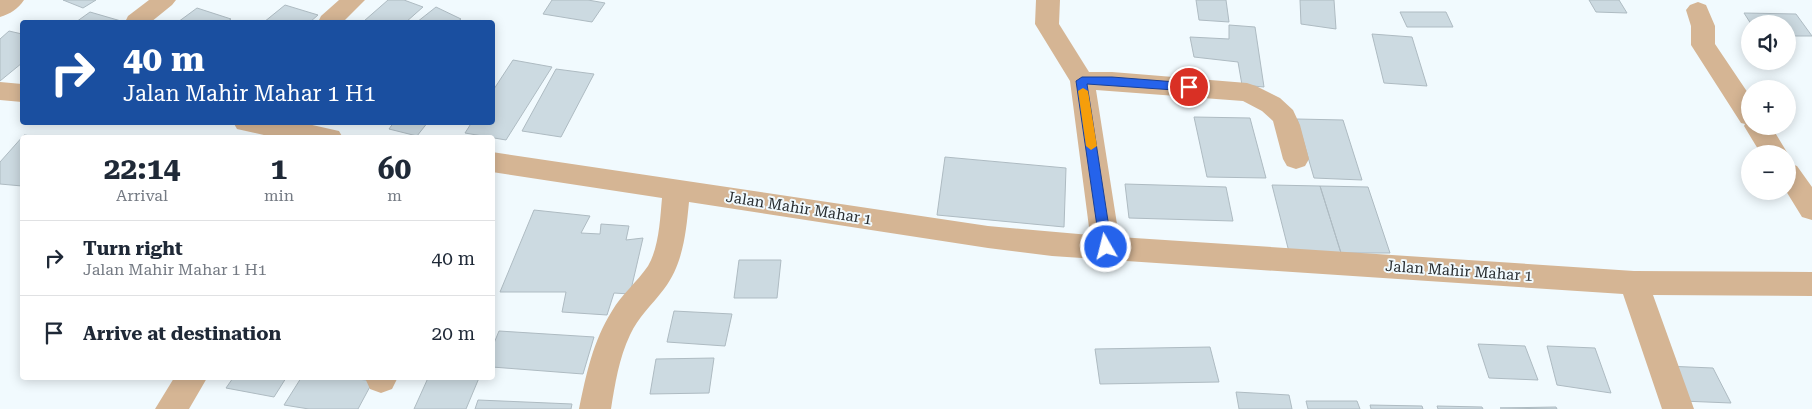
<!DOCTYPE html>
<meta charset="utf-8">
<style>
:root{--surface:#fff;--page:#f2f2f3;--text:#1f2937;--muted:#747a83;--line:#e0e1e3}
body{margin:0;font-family:"Roboto Serif",serif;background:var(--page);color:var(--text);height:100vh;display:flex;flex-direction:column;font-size:19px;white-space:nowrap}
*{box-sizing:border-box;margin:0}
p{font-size:16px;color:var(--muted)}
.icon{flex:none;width:28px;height:28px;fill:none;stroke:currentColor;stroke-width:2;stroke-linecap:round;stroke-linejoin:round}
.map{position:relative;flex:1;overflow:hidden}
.side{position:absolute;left:20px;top:135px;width:475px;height:245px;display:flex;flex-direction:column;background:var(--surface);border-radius:5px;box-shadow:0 2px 12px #0003}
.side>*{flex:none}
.guide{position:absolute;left:20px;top:20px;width:475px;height:105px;border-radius:5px;box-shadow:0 2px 12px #0003;background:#1a4fa0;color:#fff;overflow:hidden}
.fabs{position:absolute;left:1741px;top:15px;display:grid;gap:10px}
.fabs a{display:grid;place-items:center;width:55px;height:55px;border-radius:50%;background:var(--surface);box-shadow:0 2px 12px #0003;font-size:25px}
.pin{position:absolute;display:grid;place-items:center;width:42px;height:42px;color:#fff;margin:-21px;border:2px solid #fff;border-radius:50%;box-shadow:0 1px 5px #0007}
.me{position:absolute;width:55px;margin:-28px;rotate:352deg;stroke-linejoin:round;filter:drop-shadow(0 0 4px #0008)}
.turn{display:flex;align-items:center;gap:18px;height:105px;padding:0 20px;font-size:22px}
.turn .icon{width:65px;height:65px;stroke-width:2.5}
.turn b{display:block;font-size:35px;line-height:42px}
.eta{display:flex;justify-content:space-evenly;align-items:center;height:85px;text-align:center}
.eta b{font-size:30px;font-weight:700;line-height:35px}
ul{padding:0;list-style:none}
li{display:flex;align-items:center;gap:15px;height:75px;padding:0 20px;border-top:1px solid var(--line)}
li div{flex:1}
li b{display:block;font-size:19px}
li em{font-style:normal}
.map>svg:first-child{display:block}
.building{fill:#ccdae1;stroke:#aebbc2}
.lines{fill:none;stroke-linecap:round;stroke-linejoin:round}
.minor{fill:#d5b594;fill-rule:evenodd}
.route{fill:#2563eb;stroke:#184099}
.slow{fill:#f59e0b}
.labels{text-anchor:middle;stroke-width:4;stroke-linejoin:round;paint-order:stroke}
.street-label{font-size:15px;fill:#272c2f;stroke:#f1fafe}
</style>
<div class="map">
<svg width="1812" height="409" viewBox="0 0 1812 409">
<rect width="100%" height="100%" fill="#f1fafe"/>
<path class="building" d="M63 0H96L83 8Z
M388 0H404L423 7 406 22 364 21Z
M552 0H588L605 3 592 22 543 14Z
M1196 0H1226L1229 22 1199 20Z
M1300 0H1334L1336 29 1301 24Z
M1589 0H1619L1627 13 1596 12Z
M285 5 318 15 310 22H264Z
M436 7 461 19 457 22H417Z
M197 8 231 19 227 22H178Z
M90 12 121 21 76 22Z
M1400 12H1446L1453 27H1407Z
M1744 13 1796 14 1812 36H1788V24H1751Z
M1229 25 1255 27 1264 87 1242 85 1238 62 1194 57 1190 37 1229 39Z
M9 31 22 34V63L0 81V39Z
M1372 34 1412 37 1427 86 1384 83Z
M513 60 552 67 506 140 465 133 472 122H492V92Z
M556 69 594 74 561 137 522 131Z
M1194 117 1250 118 1266 178 1207 177Z
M1297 119 1343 120 1362 180 1314 178Z
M394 122H428L417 136 389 129Z
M24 135 46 138H22V186L0 184V162Z
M945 157 1066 168 1064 227 937 215Z
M1125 184 1226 187 1233 221 1129 218Z
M1272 185 1320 186 1341 253 1289 252Z
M1320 186 1368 187 1390 253H1341Z
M534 210 590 216 581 233 600 234 601 224 629 226 626 240 643 238 630 294 614 293 607 315 562 312 566 292H500Z
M739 260H781L777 298H734Z
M674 311 732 314 725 346 667 342Z
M499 331 594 337 583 374 492 367V348Z
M1478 344 1525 346 1538 380 1489 378Z
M1547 346 1595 348 1611 393 1557 385Z
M1210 347 1219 382 1100 384 1095 349Z
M714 358 709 393 650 394 656 359Z
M1665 366 1713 368 1731 403 1682 401Z
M233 378H286L274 397 226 388Z
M301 378H351L373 381 358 409H309L284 405Z
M428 378H479L466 409H414Z
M1236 392 1289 395 1292 409H1239Z
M478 400 572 404 571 409H475Z
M1306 401H1357L1360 409H1308Z
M1370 405 1422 406 1423 409H1371Z
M1437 406 1482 407 1483 409H1438Z
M1556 407 1557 409 1500 408Z"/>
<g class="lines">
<path class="minor" d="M0 0H24C18 9 10 14 0 17Z
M149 0H176L172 5 151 22H125L128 16Z
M339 0H365L343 22H318L321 16Z
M1036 0H1060L1059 24 1089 72H1112L1247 83 1256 86 1280 98 1293 110 1300 125 1309 159 1305 166 1296 169 1287 166 1283 159 1273 121 1262 111 1243 101 1096 90 1119 237 1634 271 1812 272V296L1653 295 1694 409H1662L1623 294 1052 256 988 248 689 202C686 233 683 264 664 289 652 305 638 317 630 335 619 358 615 384 611 409H579C586 375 593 341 612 311 622 294 637 282 648 266 659 247 660 220 662 198L492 172V152L988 226 1090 235 1070 81 1035 24Z
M1698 2 1706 5 1715 26V44L1750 96V126H1771L1788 154V155V154H1761L1744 126 1745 124 1741 123 1691 45V26L1686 10 1690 5Z
M0 82 22 84V102L0 100Z
M233 122H299L339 131 343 138H277L237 129Z
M1788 163 1797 166 1812 187V220L1802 217 1786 191H1788Z
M174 378H207L189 409H155Z
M365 378H396L397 379 392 389 381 393 370 389Z"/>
</g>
<path class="route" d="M1082 77H1112L1189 83 1195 87 1189 91 1087 84 1112 247 1111 251H1102L1100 247 1076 81Z"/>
<path class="slow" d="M1083 88 1088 91 1097 146 1091 150 1086 146 1078 91Z"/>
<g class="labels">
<g class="street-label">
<text transform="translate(799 208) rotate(9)" y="5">Jalan Mahir Mahar 1</text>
<text transform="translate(1459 271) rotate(4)" y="5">Jalan Mahir Mahar 1</text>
</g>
</g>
</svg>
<div class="fabs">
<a><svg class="icon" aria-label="sound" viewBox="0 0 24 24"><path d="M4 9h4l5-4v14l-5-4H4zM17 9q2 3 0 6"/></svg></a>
<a>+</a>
<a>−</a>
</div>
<div class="pin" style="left:1189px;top:87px;background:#d93025"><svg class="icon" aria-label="arrive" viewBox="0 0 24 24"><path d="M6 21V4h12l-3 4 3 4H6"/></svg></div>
<svg class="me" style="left:1106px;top:247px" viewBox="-20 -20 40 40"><circle r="17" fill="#2563eb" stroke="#fff" stroke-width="3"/><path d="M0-11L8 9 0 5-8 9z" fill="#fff"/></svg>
<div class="guide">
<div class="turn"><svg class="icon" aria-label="right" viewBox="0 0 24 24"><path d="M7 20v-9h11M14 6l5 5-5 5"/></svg><div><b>40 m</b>Jalan Mahir Mahar 1 H1</div></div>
</div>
<section class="side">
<div class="eta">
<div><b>22:14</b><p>Arrival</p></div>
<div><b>1</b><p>min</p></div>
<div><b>60</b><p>m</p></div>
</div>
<ul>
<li><svg class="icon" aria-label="right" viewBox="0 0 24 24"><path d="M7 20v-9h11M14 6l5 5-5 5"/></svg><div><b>Turn right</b><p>Jalan Mahir Mahar 1 H1</p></div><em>40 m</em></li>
<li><svg class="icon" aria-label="arrive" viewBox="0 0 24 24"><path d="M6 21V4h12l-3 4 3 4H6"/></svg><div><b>Arrive at destination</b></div><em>20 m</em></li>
</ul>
</section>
</div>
